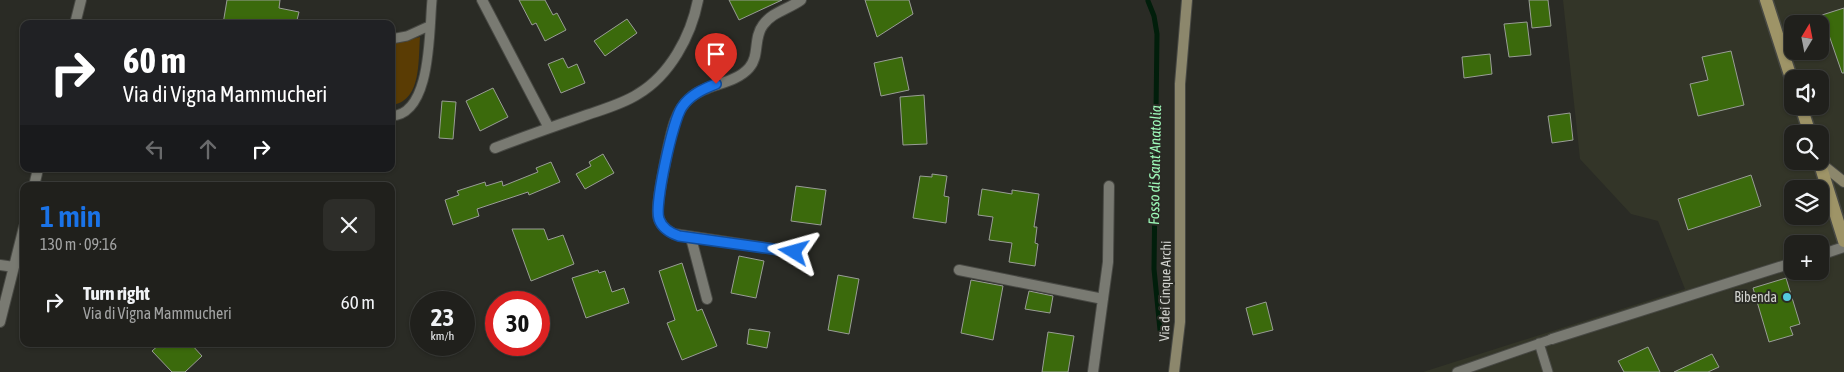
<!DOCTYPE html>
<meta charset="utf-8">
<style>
:root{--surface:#20201c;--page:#2d2d29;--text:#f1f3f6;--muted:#a2a3a3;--line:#3d3e3b;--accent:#1a73e8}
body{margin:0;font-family:"Asap Condensed",sans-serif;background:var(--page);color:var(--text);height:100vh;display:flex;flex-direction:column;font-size:19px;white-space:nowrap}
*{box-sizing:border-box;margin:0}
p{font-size:16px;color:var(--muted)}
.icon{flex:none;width:28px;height:28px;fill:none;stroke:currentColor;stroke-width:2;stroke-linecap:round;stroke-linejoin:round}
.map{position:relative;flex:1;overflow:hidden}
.details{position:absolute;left:20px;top:182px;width:375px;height:165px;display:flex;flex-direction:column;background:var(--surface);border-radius:10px;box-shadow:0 1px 4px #0004,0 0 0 1px var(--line)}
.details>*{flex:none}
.banner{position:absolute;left:20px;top:20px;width:375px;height:152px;border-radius:10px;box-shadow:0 1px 4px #0004,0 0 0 1px var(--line);background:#202124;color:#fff;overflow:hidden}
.needle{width:32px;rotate:10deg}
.fabs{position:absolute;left:1784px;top:15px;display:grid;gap:10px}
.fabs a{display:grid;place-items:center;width:45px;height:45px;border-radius:10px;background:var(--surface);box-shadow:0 1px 4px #0004,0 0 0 1px var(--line);font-size:25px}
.speed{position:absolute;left:410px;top:291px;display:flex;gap:10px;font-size:25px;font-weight:700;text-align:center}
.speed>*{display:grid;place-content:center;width:65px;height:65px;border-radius:50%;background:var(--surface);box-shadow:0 1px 4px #0004,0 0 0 1px var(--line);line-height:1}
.speed small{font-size:12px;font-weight:400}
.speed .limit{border:8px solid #d22;background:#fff;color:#111}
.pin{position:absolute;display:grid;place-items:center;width:42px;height:42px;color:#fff;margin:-51px -21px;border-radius:50% 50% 50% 0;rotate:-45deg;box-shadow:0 0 5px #0007}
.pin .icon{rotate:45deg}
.me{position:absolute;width:55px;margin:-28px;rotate:278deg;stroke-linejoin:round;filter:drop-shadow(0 0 4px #0008)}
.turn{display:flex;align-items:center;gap:18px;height:105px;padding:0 20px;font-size:22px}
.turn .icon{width:65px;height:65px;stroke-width:2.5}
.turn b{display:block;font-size:35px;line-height:42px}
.lanes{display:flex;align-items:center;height:48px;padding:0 20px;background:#0003;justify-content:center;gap:25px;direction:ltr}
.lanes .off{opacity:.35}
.round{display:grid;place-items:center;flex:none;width:52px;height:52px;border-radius:10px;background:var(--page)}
.head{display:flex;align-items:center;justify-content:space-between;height:85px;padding:0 20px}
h1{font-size:30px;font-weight:600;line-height:38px;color:var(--accent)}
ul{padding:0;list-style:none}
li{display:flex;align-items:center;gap:15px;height:70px;padding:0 20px}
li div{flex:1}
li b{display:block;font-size:19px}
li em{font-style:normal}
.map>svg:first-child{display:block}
.built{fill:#333528;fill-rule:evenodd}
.green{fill:#5a3c04}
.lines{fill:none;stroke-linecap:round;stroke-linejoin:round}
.stream{stroke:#011e0b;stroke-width:5}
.building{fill:#3b6a0c;stroke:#999d96}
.service-casing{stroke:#484944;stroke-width:11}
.minor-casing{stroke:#484944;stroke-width:12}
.secondary-casing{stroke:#484944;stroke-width:12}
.primary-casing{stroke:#484944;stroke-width:15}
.service{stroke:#797a72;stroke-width:9}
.minor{stroke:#797a72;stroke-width:10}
.secondary{stroke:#8c876c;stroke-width:10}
.primary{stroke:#9e9467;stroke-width:12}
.route-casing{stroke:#114b97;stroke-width:12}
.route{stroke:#1a73e8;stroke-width:9}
.poi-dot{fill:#54cade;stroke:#2a2b25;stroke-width:2}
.labels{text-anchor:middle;stroke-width:4;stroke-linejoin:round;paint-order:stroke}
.street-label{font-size:14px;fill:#d1d2ce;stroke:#2a2b25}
.poi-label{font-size:14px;fill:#d1d2ce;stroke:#2a2b25;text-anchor:end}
.water-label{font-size:15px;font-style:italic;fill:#9efbba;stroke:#2a2b25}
</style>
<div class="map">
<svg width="1844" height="372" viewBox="0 0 1844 372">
<rect width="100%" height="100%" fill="#2a2b25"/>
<path class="built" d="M1563 0H1844V372H1423L1685 289 1658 221 1631 214 1580 159ZM1792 24H1820V51H1792ZM1792 79H1820V106H1792ZM1792 134H1820V161H1792ZM1792 189H1820V216H1792ZM1792 244H1820V271H1792Z"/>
<path class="green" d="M420 37C418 60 422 102 391 105V44Z"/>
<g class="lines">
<path class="stream" d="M1148 1 1154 16 1157 34 1154 269 1160 330"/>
</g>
<path class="building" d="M227 0H280L279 8 299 12 296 24H223Z
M519 0H545L553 15 557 13 566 30 545 41 536 23 532 25Z
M729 0H782L739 20Z
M865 0H909L913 14 877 37Z
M1529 0H1548L1551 26 1532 28Z
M1844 8V73H1842L1822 15Z
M627 19 637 33 605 56 594 41Z
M1527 22 1531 55 1509 57 1504 24Z
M1731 51 1744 105 1698 116 1690 84 1708 80 1702 57Z
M1490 54 1492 74 1464 78 1462 57Z
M902 57 909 90 881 96 874 63Z
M563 58 568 68 577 64 585 83 561 93 548 64Z
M493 88 508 117 480 131 466 101Z
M924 95 927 144 903 145 900 97Z
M442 101 456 102 453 139 439 138Z
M1570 113 1573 140 1552 143 1548 116Z
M603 154 614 173 585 189 576 174 591 166 589 162Z
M551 162 560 182 529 195 528 192 477 209 479 216 453 225 445 200 459 195 457 191 485 182 486 186 502 181 503 186 538 172 536 168Z
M932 174 947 176 944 196 949 197 946 223 913 218 920 176 932 177Z
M1751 175 1761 206 1688 230 1678 199Z
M796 186 826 190 821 225 791 221Z
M982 189 1012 194V190L1039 194 1034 227H1037L1035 243 1038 244 1035 266 1009 262 1012 243 989 240 993 217 978 215Z
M512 229H544L548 240 563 235 574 264 531 281Z
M739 256 764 261 756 298 731 293Z
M682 263 697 311 702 309 717 346 682 360 667 323 675 320 659 271Z
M598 270 599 273 605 271 612 292 624 288 629 303 586 318 572 278Z
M838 275 859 279 849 334 828 330Z
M1786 278 1800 324 1790 327 1793 335 1769 342 1753 288Z
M971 280 1003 286 993 340 961 333Z
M1029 291 1053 296 1050 313 1025 309Z
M1266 302 1273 330 1253 335 1246 308Z
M749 329 770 332 767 348 747 344Z
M1048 332 1074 336 1068 372H1042Z
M160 344H191L202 356 185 372H172L152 351Z
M1648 347 1660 372H1624L1618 361Z
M1712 354 1719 367 1708 372H1674Z"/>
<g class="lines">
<defs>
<path id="service" d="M391 39 407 36 429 26
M391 116C432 115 429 30 432 0
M1539 343 1548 372
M1457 372 1552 339"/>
<path id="minor" d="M482 0 549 128
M75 24 81 0
M495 148C523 137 552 127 581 117 600 110 621 105 638 94 670 75 691 36 698 0
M34 186 38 169
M691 238 707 299
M794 252 674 234C666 230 659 225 658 215 656 202 670 135 675 121 678 113 682 105 689 99 706 83 734 85 749 68 760 56 753 38 763 25 772 12 789 9 801 0
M1820 255 1844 247
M0 265 14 267
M959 270 1103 299
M0 322 24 227
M1552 339 1792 263
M1093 372 1108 262 1109 186"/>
<path id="secondary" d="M1819 162 1844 182
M1174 372 1180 322V84L1187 0"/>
<path id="primary" d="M1766 0 1792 81
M1801 106 1810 134
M1819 161 1844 241"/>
</defs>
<use href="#service" class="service-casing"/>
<use href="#minor" class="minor-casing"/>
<use href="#secondary" class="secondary-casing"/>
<use href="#primary" class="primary-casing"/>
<use href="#service" class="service"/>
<use href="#minor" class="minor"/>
<use href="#secondary" class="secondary"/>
<use href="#primary" class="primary"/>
</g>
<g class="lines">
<defs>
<path id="route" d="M716 84C703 89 690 95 682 107 673 120 654 205 659 219 662 228 670 233 679 236L794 252"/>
</defs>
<use href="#route" class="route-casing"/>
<use href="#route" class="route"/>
</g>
<circle class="poi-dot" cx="1787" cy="297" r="5"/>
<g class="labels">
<g class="street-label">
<text transform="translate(1165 291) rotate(-89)" y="5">Via dei Cinque Archi</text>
</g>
<g class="poi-label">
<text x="1777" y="302">Bibenda</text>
</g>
<g class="water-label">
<text transform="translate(1155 165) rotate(-89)" y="5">Fosso di Sant'Anatolia</text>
</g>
</g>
</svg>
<div class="fabs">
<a><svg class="needle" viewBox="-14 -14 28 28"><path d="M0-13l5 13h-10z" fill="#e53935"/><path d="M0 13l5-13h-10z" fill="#a2a3a3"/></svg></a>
<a><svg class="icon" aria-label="sound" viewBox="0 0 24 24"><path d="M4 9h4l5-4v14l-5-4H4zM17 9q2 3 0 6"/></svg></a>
<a><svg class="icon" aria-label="search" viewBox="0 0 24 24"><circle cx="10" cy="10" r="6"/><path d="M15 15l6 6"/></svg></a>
<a><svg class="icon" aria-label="layers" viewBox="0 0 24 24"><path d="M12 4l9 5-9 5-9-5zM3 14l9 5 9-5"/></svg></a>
<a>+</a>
</div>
<div class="speed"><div>23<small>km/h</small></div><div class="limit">30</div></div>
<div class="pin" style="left:716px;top:84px;background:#d93025"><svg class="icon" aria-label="arrive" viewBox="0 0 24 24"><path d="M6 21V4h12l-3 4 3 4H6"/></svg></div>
<svg class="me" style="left:794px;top:252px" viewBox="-20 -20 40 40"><path d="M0-17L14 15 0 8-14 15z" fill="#1a73e8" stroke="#fff" stroke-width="4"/></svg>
<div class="banner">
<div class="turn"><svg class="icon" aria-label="right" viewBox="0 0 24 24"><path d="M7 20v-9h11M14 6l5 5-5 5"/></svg><div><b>60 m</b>Via di Vigna Mammucheri</div></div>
<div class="lanes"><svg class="icon off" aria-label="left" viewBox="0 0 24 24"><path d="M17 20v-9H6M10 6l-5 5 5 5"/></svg><svg class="icon off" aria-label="ahead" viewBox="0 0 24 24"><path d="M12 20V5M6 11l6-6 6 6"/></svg><svg class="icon" aria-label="right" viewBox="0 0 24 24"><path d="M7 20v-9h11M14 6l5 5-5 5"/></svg></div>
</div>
<section class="details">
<div class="head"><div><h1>1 min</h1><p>130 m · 09:16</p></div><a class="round"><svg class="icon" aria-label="close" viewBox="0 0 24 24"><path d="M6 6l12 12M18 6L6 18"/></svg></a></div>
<ul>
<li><svg class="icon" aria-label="right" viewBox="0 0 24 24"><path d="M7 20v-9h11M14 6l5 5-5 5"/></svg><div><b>Turn right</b><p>Via di Vigna Mammucheri</p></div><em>60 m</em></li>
</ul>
</section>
</div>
